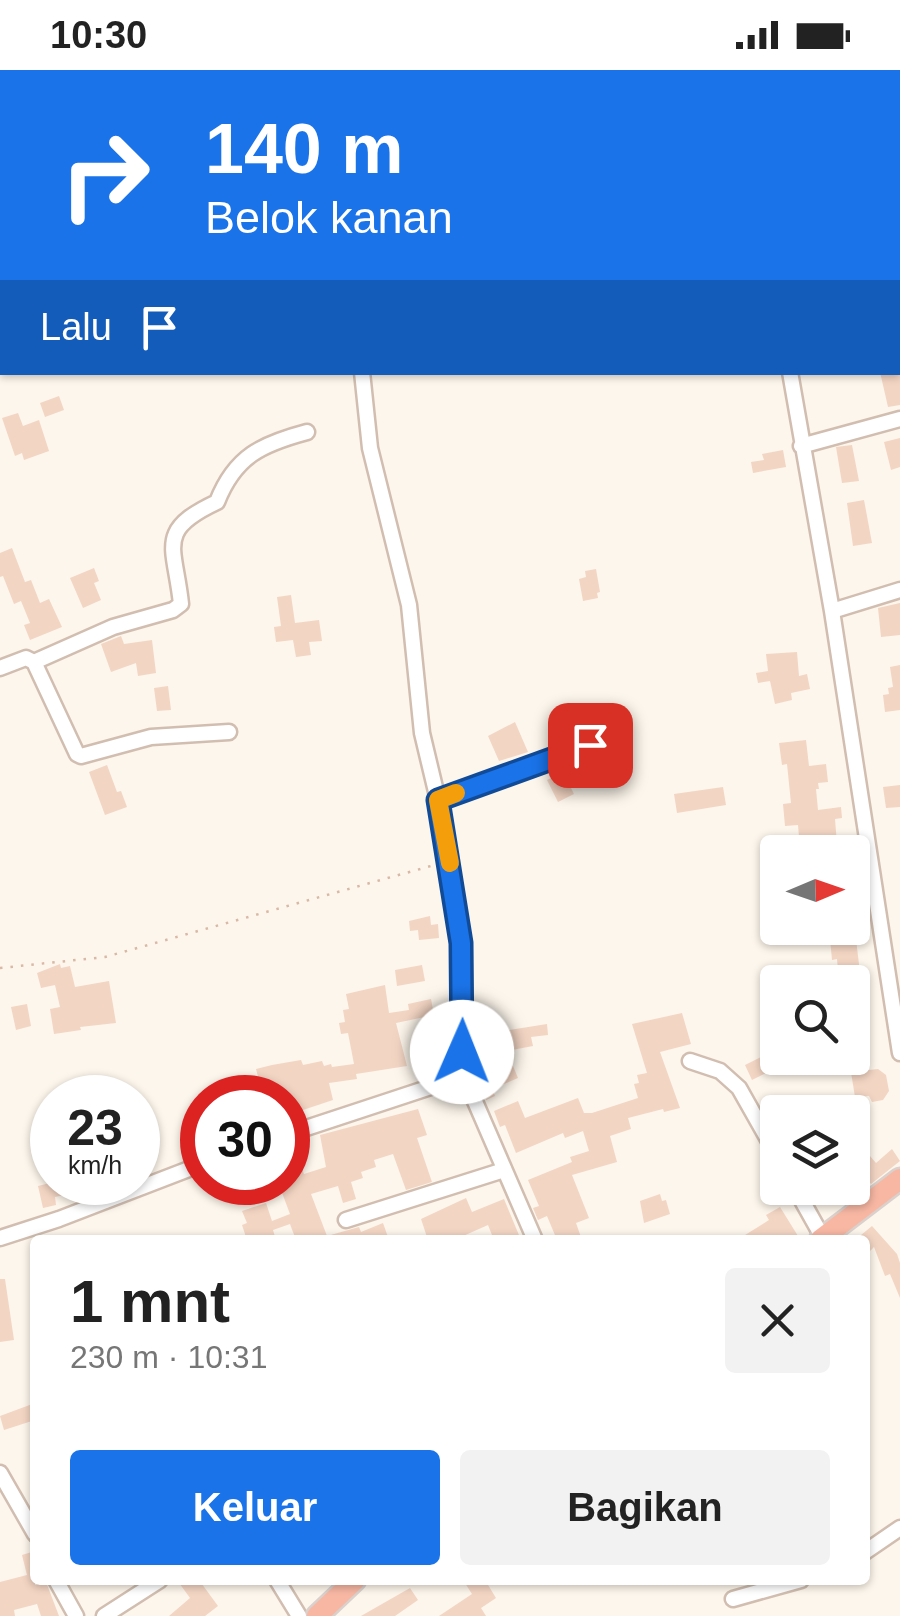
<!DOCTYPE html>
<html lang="id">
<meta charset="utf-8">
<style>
:root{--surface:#fff;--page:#f2f2f2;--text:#222;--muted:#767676;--accent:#1a73e8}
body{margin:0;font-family:Arial,sans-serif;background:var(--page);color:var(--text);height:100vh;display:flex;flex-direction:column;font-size:38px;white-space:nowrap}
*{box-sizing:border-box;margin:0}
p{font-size:32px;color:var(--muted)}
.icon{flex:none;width:55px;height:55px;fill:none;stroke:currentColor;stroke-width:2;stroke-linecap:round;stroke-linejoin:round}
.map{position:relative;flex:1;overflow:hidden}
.panel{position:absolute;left:30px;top:1165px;width:840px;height:350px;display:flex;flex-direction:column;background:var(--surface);border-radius:10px;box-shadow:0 2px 8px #0004}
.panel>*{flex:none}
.hud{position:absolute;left:0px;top:0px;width:900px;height:305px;box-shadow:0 2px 8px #0004;background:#1a73e8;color:#fff;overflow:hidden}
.needle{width:65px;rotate:88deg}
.fabs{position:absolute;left:760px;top:765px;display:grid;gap:20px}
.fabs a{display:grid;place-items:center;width:110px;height:110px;border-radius:10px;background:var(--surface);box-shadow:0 2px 8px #0004;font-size:50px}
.speed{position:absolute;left:30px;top:1005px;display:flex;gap:20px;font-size:50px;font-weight:700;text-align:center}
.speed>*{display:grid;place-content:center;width:130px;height:130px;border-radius:50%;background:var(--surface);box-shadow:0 2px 8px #0004;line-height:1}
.speed small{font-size:25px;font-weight:400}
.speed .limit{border:15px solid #d22;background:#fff;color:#111}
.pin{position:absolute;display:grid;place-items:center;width:85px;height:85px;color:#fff;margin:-42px;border-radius:20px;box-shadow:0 5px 15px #0006}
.me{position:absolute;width:110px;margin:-55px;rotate:1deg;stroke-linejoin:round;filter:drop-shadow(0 0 8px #0008)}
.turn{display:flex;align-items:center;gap:35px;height:210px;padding:0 40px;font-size:45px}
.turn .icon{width:130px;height:130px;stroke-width:2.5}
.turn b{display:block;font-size:70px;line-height:85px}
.then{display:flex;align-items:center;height:95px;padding:0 40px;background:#0003;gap:20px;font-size:38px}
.round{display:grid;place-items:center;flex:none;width:105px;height:105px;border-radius:10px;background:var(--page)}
.head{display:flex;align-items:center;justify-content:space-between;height:170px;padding:0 40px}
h1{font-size:60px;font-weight:800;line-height:75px}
.action{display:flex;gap:20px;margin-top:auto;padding:20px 40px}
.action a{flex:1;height:115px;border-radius:10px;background:var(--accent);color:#fff;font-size:40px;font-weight:800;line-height:115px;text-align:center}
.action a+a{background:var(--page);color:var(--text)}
.status{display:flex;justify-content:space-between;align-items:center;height:70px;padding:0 50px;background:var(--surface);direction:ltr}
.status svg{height:28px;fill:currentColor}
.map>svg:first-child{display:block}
.building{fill:#f3d5c3}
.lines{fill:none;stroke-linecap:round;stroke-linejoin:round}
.minor-casing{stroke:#d1beb0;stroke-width:19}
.highway-casing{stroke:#dad1cd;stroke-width:25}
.path{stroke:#d9b8a5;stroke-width:2.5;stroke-dasharray:2.5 8;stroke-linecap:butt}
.minor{stroke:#fff;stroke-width:14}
.highway{stroke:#f7b7a3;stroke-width:20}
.route-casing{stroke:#114b97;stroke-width:25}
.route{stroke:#1a73e8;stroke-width:18}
.slow{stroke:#f59e0b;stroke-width:18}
</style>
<div class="status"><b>10:30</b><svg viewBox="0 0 49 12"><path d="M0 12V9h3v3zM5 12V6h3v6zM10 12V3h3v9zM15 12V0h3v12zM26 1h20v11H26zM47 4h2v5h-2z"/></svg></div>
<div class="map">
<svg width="900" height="1546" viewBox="0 0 900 1546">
<rect width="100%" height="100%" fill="#fdf6ec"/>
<path class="building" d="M880 302H900V335L888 337Z
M59 326 64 340 45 347 40 333Z
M18 343 23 356 39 350 49 381 24 390 22 383 15 386 2 348Z
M900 368V397L891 400 884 372Z
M852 375 859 411 842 413 836 377Z
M783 380 786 397 753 403 751 392 764 390 762 384Z
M864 430 872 473 853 476 847 433Z
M12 478 25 512 31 510 40 533 49 529 62 557 30 570 24 555 30 553 21 531 14 534 3 506 0 507V483Z
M94 498 99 511 94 513 101 530 83 538 70 508Z
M596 499 600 522 597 523 598 528 583 531 579 509 586 507 585 501Z
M291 525 295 553 319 550 322 571 309 572 311 585 296 587 293 570 276 572 274 557 281 556 277 527Z
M900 533V565L881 567 878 538Z
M121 566 124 574 152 570 156 603 138 606 136 593 111 602 101 574Z
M797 582 799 606 807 604 810 619 791 623 792 630 775 634 770 611 758 613 756 603 768 601 766 584Z
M900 595V640L885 642 883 625 889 624 888 618 893 617 890 597Z
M168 616 171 640 157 641 154 618Z
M515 652 528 682 499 691 488 666Z
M806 670 809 696 826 694 828 712 818 713 819 719H816L818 740 841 737 842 748 835 749 837 774 800 778 798 755 785 756 783 734 791 733 787 694 782 695 779 673Z
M610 672 626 704 610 712 608 709 603 712 597 700 605 696 598 681 599 677Z
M107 695 117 722 121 721 127 737 105 745 89 702Z
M563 702 574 724 558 732 547 710Z
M900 715V737L886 738 883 717Z
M723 717 726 735 677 743 674 724Z
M430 846 431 855 438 854 439 868 419 870 418 860 410 861 409 851Z
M829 858H843L844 870 856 869 865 945 852 946V912H839L837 889 832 890Z
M60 894 61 898 70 896 75 917 109 911 116 953 80 957 81 960 54 964 50 939 60 937 55 915 41 918 37 903Z
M422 895 425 911 397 916 395 900Z
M385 915 389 943 409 940 408 934 431 929 434 945 396 953 407 996 356 1004 357 1009 329 1013 333 1030 288 1045V1028H199L198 1024 259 1010 256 999 272 995 301 990 303 995 322 991 324 996 331 994 332 997 354 994 348 963 341 964 339 953 345 952 343 940 349 939 346 924Z
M27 934 31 956 16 960 11 937Z
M495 942 498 962 547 954 548 965 531 967 533 976 476 987 474 945Z
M682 943 691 974 660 982 680 1038 664 1042 663 1039 628 1048 631 1059 610 1066 617 1092 572 1105 589 1148 576 1153 582 1170H557L547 1146 538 1150 533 1138 539 1136 528 1110 572 1092 570 1087 589 1081 583 1061 565 1068 563 1063 516 1083 505 1055 500 1057 494 1041 518 1031 525 1048 578 1028 584 1043H592L638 1028 634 1014 639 1013 637 1005 647 1003 632 954Z
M769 983 776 998 752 1010 745 995Z
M827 988H867L868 994 860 995V1001L878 999 886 1005 889 1021 883 1030 872 1032 869 1026 855 1027 850 996 828 999Z
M513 996 518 1008 492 1019 495 1026 486 1030 474 1001 482 997 486 1007Z
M794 1025 799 1040 778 1042V1065L765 1036Z
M418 1039 427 1065 417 1068 432 1112 406 1120 393 1084 374 1090 376 1097 361 1102 363 1108 351 1112 356 1129 343 1133 338 1116 311 1124 327 1166 359 1157 361 1162 383 1153 389 1170H296L290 1154 273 1160 276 1170H247L242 1155 247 1153 242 1141 266 1133 272 1151 290 1144 278 1112H288V1105L302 1099 304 1104 326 1097 320 1065Z
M864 1079 876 1093 892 1079 900 1091 871 1114 861 1102 852 1110V1089Z
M54 1112H72L74 1123 55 1127 56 1135 43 1138 38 1116Z
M660 1124 662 1131 666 1130 670 1144 644 1153 640 1131Z
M466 1128 472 1142 504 1129 521 1170H494L488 1155 454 1170H428L421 1149Z
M780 1137 798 1166 792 1170H737L769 1150 766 1145Z
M872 1156 897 1184 900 1193V1228L890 1204 885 1206 874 1177 869 1182 865 1170H855Z
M0 1209H5L14 1270 0 1272Z
M35 1333V1350L4 1360 0 1346Z
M35 1481V1515L46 1512 59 1546H41L37 1534 14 1540 15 1546H0V1512L27 1505 22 1485Z
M177 1510H199L218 1536 205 1546H169L190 1528Z
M463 1510H485L496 1528 481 1538 486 1546H439L472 1524Z
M410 1518 418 1530 395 1546H361Z"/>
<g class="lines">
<defs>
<path id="minor" d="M94 0V2
M743 0V2
M885 0 886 2
M898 3H900
M898 87 900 105
M362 302 370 378 409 535 422 663 443 751 461 873 464 1006
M790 302 832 541 900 983
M801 376 900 349
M832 541 900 520
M34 592 113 557 173 540 181 534C175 476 155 461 217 432 235 386 262 374 307 362
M0 598 26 588 34 592 77 684 81 686 151 667 229 662
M438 730 589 675
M690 991 720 1001 739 1018 778 1087
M288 1064 464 1006 535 1170
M795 1118 823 1168
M346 1150 504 1100
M0 1168 59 1149 202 1094
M0 1403 35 1464
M865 1482 900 1458
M56 1510 76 1546
M277 1510 299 1546
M733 1529 801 1510
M104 1546 160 1510"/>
<path id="highway" d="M820 1170 900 1109
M317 1546 355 1510"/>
</defs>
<use href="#minor" class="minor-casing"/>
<use href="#highway" class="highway-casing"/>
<path class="path" d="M0 898 105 887 438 794"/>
<use href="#minor" class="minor"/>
<use href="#highway" class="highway"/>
</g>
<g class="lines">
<defs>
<path id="route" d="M462 982 461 873 438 730 590 675"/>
</defs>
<use href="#route" class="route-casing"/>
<use href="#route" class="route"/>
<path class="slow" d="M450 793 438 730 456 723"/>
</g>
</svg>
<div class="fabs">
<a><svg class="needle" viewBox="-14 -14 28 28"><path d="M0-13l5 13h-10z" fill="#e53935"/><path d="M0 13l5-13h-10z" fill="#767676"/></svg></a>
<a><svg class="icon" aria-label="search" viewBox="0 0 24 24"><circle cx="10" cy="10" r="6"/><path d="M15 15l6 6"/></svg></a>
<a><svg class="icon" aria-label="layers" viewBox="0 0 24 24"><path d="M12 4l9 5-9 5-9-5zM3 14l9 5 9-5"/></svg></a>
</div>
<div class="speed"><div>23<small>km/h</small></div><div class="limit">30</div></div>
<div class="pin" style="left:590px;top:675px;background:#d93025"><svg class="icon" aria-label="arrive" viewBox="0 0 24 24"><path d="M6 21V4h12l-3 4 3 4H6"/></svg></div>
<svg class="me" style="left:462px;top:982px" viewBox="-20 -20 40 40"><circle r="19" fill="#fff"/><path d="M0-13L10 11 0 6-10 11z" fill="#1a73e8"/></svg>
<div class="hud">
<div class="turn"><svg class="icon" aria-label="right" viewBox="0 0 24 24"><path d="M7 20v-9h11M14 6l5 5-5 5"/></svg><div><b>140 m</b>Belok kanan</div></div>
<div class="then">Lalu<svg class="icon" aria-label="arrive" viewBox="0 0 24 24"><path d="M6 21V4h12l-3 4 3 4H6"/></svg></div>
</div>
<section class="panel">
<div class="head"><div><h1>1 mnt</h1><p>230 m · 10:31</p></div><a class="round"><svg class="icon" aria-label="close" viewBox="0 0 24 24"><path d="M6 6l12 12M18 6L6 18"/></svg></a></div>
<div class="action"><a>Keluar</a><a>Bagikan</a></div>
</section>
</div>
